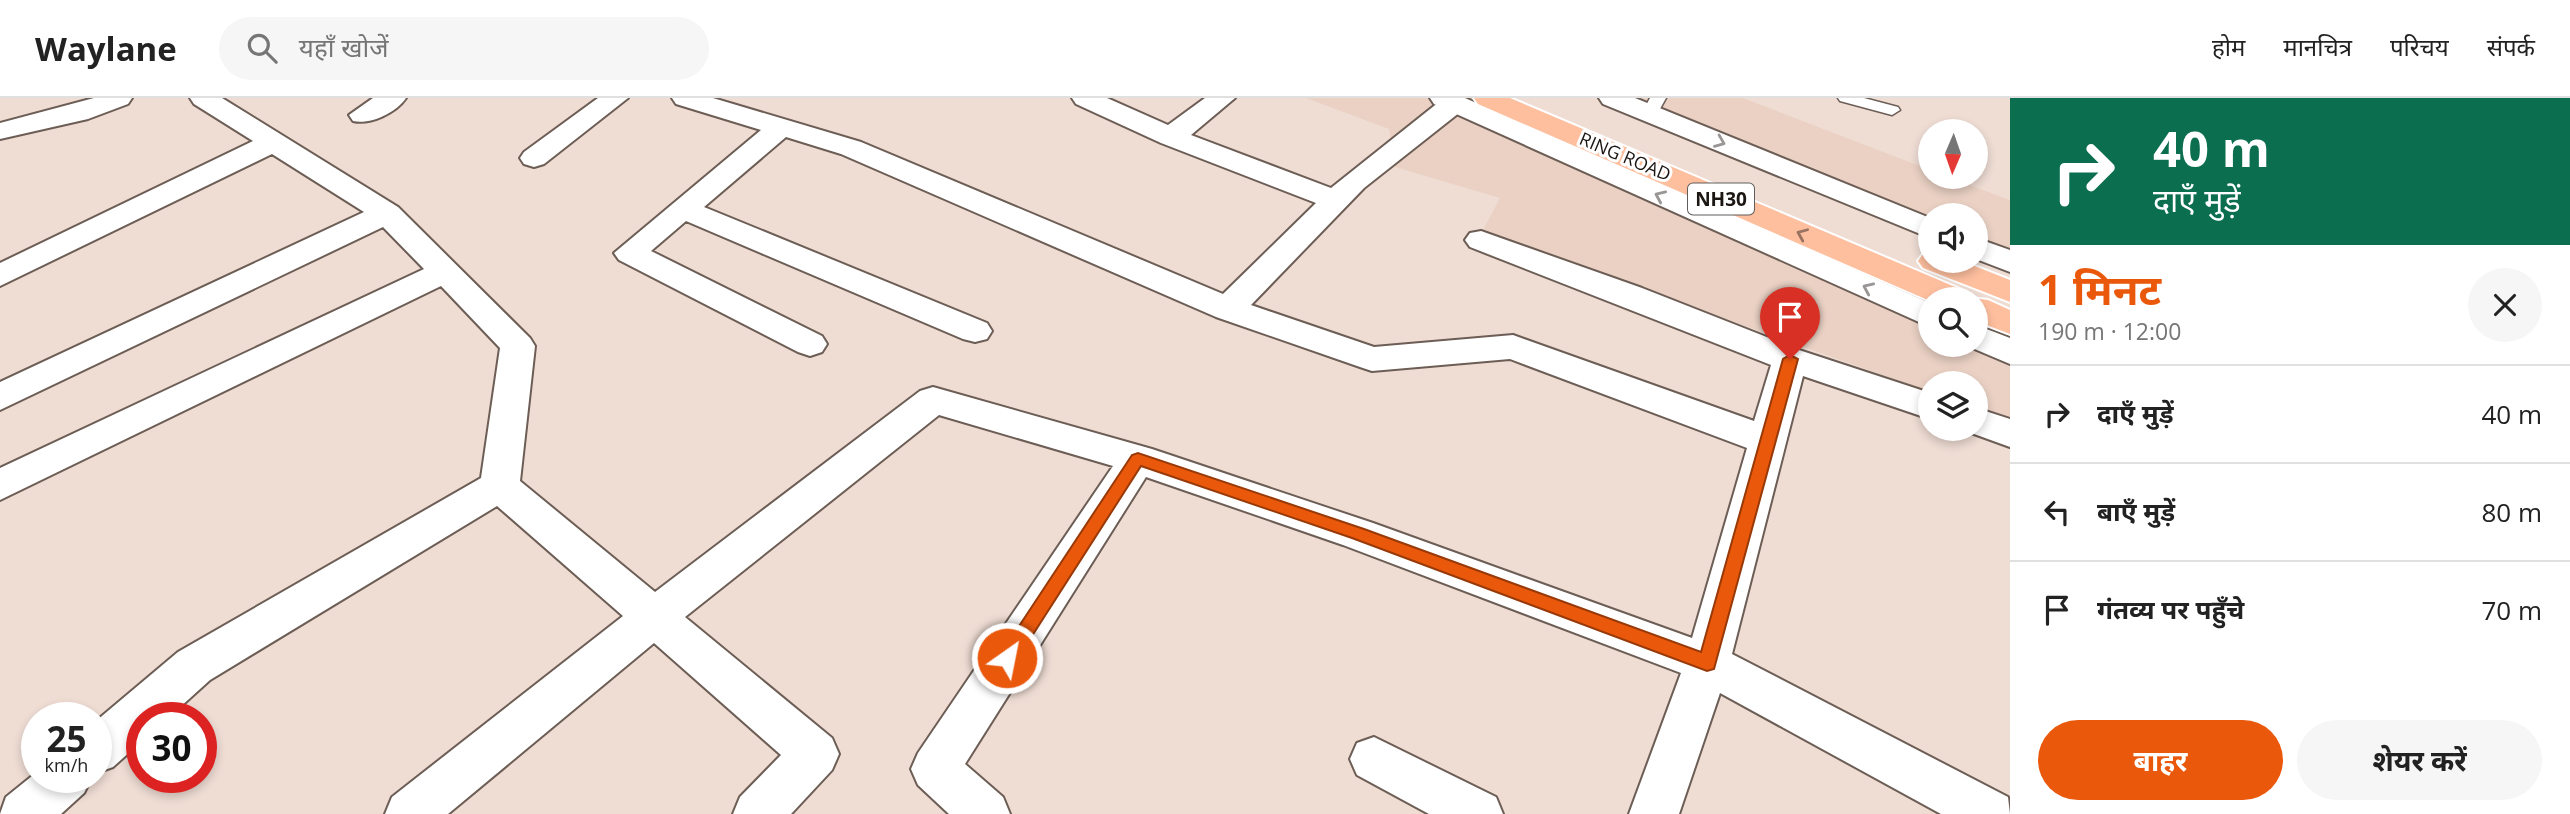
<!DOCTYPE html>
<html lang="hi">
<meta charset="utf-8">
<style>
:root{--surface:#fff;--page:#f6f6f6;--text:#222;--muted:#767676;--line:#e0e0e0;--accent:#ea580c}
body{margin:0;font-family:"Open Sans","Noto Sans Devanagari",sans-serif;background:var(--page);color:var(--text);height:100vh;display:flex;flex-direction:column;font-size:26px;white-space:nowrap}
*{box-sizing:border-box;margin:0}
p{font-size:23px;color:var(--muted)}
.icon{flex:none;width:38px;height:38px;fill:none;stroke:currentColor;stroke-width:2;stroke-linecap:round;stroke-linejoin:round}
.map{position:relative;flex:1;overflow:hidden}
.side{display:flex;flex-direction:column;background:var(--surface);width:560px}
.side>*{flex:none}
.banner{background:#0b6e4f;color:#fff;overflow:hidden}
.needle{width:46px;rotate:182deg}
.tools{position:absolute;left:1918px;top:21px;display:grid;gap:14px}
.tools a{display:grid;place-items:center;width:70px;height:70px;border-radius:50%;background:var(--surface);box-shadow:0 4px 10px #0003;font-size:35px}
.speed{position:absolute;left:21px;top:604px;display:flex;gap:14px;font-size:35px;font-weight:700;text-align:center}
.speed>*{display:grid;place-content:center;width:91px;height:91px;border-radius:50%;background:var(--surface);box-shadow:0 4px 10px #0003;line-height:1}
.speed small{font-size:18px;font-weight:400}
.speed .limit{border:10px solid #d22;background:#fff;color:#111}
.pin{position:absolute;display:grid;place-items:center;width:60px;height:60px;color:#fff;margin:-72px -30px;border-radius:50% 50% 50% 0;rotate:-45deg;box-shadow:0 0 7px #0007}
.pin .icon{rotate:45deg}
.me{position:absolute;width:77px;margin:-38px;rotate:33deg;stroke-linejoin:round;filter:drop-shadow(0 0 5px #0008)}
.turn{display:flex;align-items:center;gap:24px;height:147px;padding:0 28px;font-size:32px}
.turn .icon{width:91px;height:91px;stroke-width:2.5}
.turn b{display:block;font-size:49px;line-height:60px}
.round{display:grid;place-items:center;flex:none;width:74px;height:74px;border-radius:37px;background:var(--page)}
.summary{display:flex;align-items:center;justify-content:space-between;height:119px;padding:0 28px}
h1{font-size:42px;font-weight:700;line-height:52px;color:var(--accent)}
.cta{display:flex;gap:14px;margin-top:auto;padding:14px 28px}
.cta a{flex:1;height:80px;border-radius:42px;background:var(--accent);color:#fff;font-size:28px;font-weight:700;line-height:80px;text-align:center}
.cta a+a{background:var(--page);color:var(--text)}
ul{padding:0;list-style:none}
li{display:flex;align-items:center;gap:21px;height:98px;padding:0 28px;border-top:2px solid var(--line)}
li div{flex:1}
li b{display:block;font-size:26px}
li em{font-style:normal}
header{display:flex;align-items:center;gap:42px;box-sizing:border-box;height:98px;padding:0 35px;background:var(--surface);border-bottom:2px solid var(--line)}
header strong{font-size:33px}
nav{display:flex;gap:38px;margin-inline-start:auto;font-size:24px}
.search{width:490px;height:63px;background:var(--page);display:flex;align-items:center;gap:18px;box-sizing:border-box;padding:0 24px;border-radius:38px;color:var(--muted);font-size:26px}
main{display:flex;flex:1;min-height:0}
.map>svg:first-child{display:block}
.built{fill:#ead1c4}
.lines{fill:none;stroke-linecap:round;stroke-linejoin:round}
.service-casing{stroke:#6c5d55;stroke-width:3}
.minor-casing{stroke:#6c5d55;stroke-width:4}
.tertiary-casing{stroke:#6c5d55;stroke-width:4}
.trunk-casing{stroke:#fff;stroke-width:4}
.service{fill:#fff;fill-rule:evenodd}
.minor{fill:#fff;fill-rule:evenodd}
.tertiary{fill:#fff;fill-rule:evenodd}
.trunk{fill:#febf9f;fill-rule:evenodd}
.oneway{stroke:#999695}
.oneway2{stroke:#987360}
.route{fill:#ea580c;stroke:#983908;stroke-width:2}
.labels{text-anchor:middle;stroke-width:6;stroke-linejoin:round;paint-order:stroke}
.far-street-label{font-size:18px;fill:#1c1613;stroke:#fff}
.shield{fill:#fff;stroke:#605c5a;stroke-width:2}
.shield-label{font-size:19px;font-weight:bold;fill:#1c1613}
</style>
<header>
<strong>Waylane</strong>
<div class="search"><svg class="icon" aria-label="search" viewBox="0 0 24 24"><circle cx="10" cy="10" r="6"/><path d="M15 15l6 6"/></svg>यहाँ खोजें</div>
<nav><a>होम</a><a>मानचित्र</a><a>परिचय</a><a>संपर्क</a></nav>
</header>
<main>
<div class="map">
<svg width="2010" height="716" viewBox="0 0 2010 716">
<rect width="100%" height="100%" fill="#efddd4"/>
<path class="built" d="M1306 0H1427L1930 226V247L1976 246 2010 261V324L1976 311V285H1930V294L1482 134 1500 100 1395 69 1389 31Z
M1629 0H1743L1930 72V79H1947L2010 102V155L1976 141V117H1930V122Z"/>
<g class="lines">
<defs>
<path id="service" d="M1650 0H1666L1656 18 1650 20 1642 15Z
M1838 0H1864L1898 9 1900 12 1892 17 1840 3Z"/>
<path id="minor" d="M190 0H222L398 109 530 240 535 248 520 383 655 494 920 293 933 289 1152 351 1373 425 1692 540 1747 350 1510 261 1372 273 1360 269 1216 219 841 56 786 39 704 109 987 225 992 233 987 241 975 244 963 241 686 123 651 153 822 238 827 246 822 254 810 258 798 254 619 162 614 155 761 32 676 6 672 0H713L861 44 1223 196 1316 105 1161 45 1076 6 1072 0H1107L1168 27 1205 0H1235L1191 37 1331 90 1444 0H1464L1467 5 1464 11 1364 90 1251 207 1374 249 1513 237 1754 323 1771 267 1470 149 1465 142 1470 135 1481 133 1642 190 1802 253 1930 295V321L1803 278 1732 556 2008 699 2010 716H1941L1720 595 1679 716H1629L1681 575 1343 447 1146 379 965 666 1003 699 1010 716H949L918 687 911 671 918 655 1113 368 939 317 685 519 832 640 839 656 832 672 791 716H733L740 699 781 657 654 545 448 716H385L392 699 623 518 497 408 210 582 168 620H142V643L113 669 96 675V623L178 554 481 380 500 250 441 188 0 402V370L424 171 383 129 0 312V284L364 114 272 56 0 188V165L253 43 194 6Z
M373 0H406C396 15 370 27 353 23L349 17Z
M598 0H628L544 66 534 69 524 66 520 60 524 54Z
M1976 310 2010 321V349L1963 332 1976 331Z
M1374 639 1496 699 1503 716H1429L1357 677 1350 661 1357 645Z
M37 674V679H92L84 695 61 716H0L6 699Z"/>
<path id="tertiary" d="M94 0H132L128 6 88 21 0 41V25Z
M1430 0H1465L1930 205V229L1434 6Z
M1599 0H1635L1930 120V140L1603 6Z
M1976 140 2010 152V174L1976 161Z
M1976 227 2010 240V266L1965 247H1976Z"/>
<path id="trunk" d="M1474 0H1510L1967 194 1971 200 1988 202 2010 212V236L1976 223V201L1930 203 1478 6Z
M1930 154V163H1962L2010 182V204L1923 170 1918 163 1923 156Z"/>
</defs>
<use href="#service" class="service-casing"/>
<use href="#minor" class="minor-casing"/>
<use href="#tertiary" class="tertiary-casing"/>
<use href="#trunk" class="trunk-casing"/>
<use href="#service" class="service"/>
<use href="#minor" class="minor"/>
<use href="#tertiary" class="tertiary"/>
<use href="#trunk" class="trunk"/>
</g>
<defs><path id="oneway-chevron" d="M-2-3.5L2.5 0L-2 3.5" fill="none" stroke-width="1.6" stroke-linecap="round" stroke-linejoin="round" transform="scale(1.75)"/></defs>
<g class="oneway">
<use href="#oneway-chevron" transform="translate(1720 44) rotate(22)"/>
<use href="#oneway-chevron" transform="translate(1660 98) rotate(-156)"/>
<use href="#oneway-chevron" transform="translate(1868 190) rotate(-156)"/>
</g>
<use class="oneway2" href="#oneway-chevron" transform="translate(1802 136) rotate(-157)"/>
<path class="route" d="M1790 257 1798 261 1714 571 1707 573 1352 440 1141 368 1014 566H1001L998 560 1132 357 1138 355 1364 431 1701 554 1783 261Z"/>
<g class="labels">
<g class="far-street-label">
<text transform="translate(1625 59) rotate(23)" y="6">RING ROAD</text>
</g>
<rect class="shield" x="1688" y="85.5" width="66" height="31" rx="5"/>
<g class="shield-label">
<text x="1721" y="108">NH30</text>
</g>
</g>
</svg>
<div class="tools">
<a><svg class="needle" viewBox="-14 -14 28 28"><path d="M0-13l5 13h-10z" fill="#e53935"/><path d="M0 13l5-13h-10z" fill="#767676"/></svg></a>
<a><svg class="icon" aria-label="sound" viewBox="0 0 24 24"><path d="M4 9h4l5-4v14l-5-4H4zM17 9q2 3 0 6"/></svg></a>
<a><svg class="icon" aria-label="search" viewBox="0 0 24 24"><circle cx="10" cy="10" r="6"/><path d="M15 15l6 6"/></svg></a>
<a><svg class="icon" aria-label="layers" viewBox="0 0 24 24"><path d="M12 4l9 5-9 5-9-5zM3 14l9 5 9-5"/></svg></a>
</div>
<div class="speed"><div>25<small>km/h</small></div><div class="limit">30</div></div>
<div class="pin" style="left:1790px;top:261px;background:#d93025"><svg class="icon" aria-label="arrive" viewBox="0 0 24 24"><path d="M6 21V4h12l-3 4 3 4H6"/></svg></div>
<svg class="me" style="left:1007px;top:560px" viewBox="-20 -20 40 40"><circle r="17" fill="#ea580c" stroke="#fff" stroke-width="3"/><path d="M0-11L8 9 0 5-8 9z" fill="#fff"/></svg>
</div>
<section class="side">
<div class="banner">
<div class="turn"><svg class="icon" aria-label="right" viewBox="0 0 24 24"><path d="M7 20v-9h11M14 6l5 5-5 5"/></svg><div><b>40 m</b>दाएँ मुड़ें</div></div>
</div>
<div class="summary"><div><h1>1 मिनट</h1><p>190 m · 12:00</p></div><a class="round"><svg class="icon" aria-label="close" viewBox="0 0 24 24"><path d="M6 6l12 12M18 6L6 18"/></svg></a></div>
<ul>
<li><svg class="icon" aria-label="right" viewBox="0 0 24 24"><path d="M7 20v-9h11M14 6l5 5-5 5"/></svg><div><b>दाएँ मुड़ें</b></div><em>40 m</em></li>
<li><svg class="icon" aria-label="left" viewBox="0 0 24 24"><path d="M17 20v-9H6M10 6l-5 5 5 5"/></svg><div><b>बाएँ मुड़ें</b></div><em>80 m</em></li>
<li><svg class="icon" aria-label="arrive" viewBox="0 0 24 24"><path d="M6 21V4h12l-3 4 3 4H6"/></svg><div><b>गंतव्य पर पहुँचे</b></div><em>70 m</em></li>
</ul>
<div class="cta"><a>बाहर</a><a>शेयर करें</a></div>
</section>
</main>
